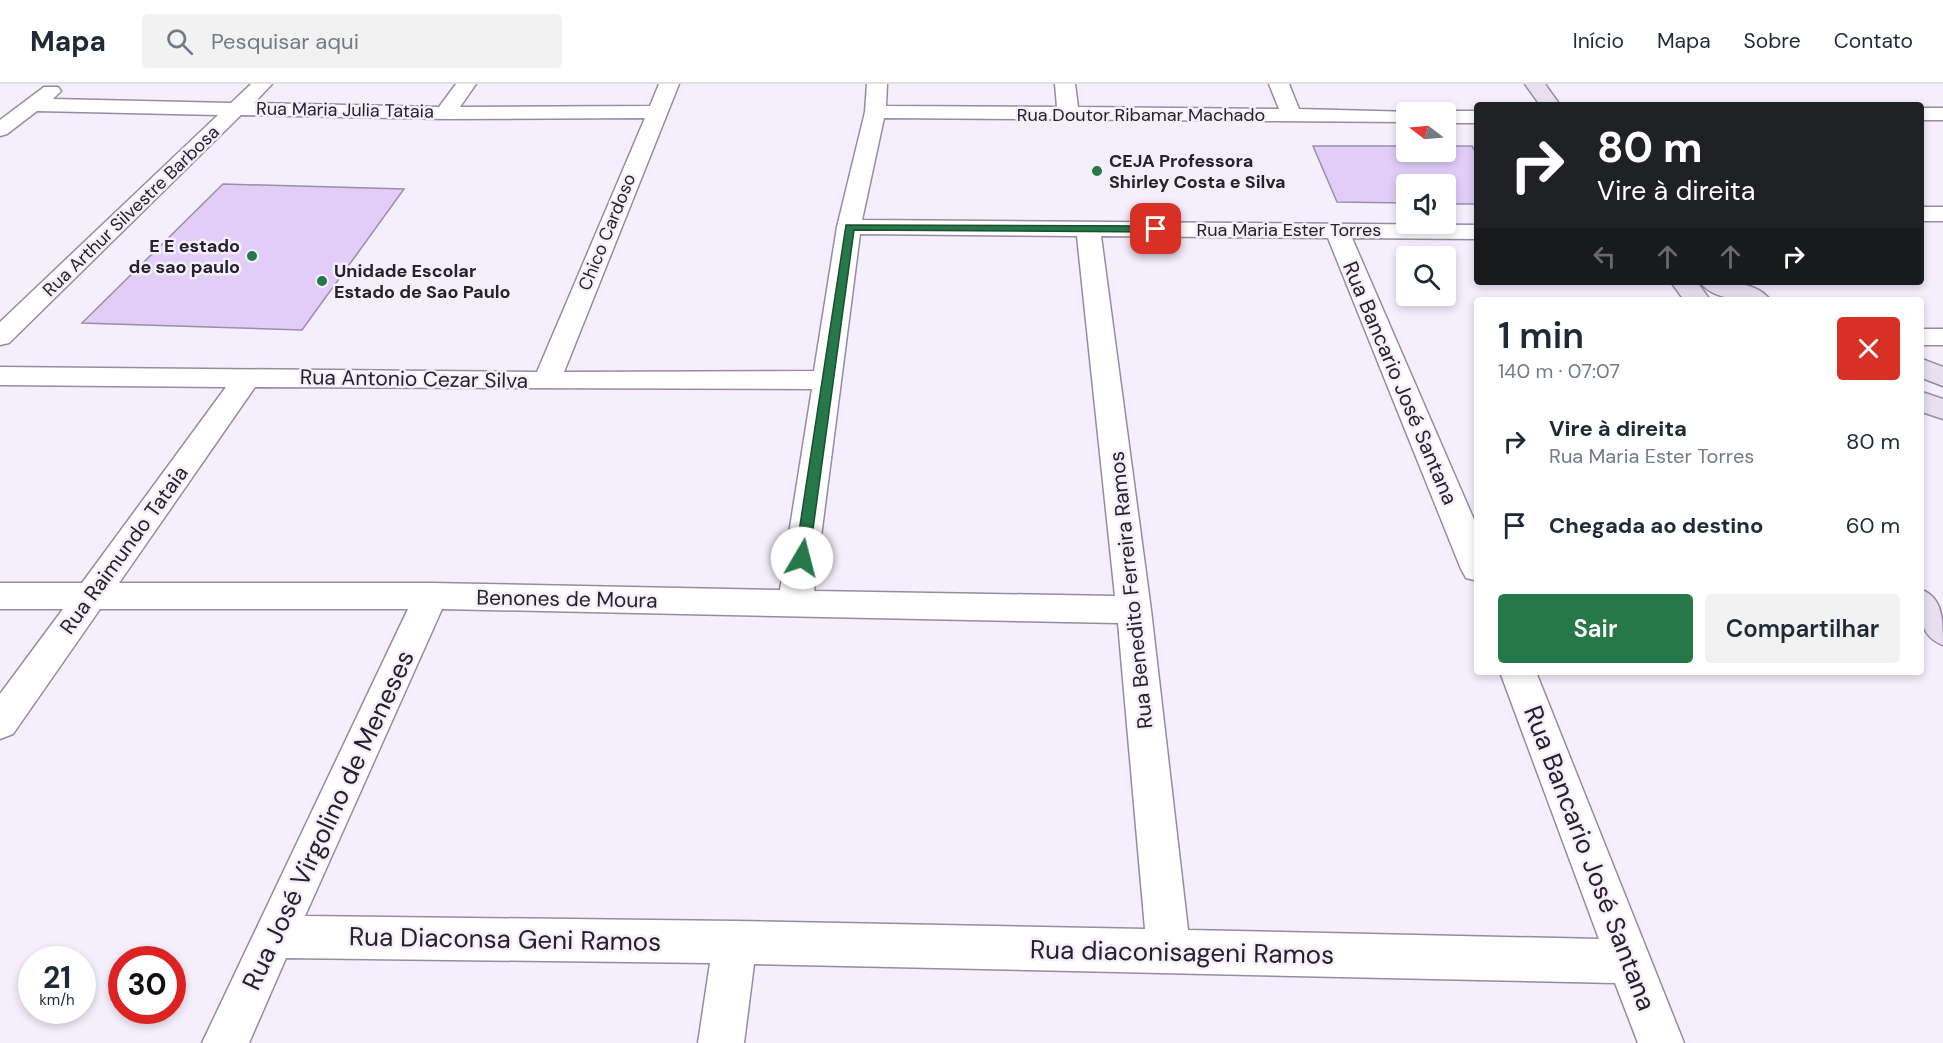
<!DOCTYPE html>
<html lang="pt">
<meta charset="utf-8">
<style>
:root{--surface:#fff;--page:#f2f2f3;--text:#1f2937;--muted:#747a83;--line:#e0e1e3;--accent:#277849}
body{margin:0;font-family:"DM Sans",sans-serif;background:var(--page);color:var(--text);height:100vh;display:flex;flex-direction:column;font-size:22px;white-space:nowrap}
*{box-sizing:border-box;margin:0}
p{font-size:20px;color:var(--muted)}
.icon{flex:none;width:33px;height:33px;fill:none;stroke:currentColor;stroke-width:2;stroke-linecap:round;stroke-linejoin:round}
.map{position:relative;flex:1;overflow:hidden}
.sheet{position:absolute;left:1474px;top:213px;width:450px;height:378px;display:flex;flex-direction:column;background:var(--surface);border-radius:6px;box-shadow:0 3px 9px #0003}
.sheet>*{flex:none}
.top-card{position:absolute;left:1474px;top:18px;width:450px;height:183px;border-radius:6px;box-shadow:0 3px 9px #0003;background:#202124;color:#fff;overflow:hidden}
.needle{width:39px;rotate:286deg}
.tools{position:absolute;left:1396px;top:18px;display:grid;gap:12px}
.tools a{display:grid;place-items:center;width:60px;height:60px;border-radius:6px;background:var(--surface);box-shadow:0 3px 9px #0003;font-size:30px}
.speed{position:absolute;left:18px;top:862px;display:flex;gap:12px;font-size:30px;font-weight:700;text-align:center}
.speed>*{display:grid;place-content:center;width:78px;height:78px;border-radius:50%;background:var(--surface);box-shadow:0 3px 9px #0003;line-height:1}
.speed small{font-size:15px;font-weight:400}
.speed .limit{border:9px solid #d22;background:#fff;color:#111}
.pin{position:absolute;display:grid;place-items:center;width:51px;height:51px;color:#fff;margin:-26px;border-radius:12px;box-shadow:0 3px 9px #0006}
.me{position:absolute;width:66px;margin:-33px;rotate:8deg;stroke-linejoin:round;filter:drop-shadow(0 0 4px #0008)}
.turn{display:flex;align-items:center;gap:21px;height:126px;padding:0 24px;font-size:27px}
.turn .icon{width:78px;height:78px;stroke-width:2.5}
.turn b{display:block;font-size:42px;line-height:51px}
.lanes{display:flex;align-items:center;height:57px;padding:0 24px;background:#0003;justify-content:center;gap:30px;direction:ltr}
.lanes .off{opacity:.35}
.round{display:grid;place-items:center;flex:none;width:63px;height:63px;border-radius:6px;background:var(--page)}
.summary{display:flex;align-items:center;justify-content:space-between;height:102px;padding:0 24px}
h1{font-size:36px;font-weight:600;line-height:45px}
.primary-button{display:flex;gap:12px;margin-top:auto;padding:12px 24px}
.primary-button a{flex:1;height:69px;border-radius:6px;background:var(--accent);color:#fff;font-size:24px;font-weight:600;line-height:69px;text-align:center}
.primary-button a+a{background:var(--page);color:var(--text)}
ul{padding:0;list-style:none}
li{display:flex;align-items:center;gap:18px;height:84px;padding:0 24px}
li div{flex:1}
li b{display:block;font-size:22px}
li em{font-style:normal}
header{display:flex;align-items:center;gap:36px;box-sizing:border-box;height:84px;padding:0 30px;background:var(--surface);border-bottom:2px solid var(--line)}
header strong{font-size:28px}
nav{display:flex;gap:33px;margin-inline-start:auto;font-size:21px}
.search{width:420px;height:54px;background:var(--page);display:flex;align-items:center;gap:15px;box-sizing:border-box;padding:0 21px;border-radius:6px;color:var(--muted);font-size:22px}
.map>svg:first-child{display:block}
.building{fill:#e1cdf8;stroke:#9a8fa6;stroke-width:1.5}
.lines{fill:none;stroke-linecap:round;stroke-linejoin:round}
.street-casing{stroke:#968ca2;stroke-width:3}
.secondary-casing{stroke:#968ca2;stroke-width:3}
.street{fill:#fff;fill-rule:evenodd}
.secondary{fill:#e8dff1;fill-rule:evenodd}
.route{fill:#277849;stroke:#194e2f;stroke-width:1.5}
.poi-dot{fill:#277849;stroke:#f5eefd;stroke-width:2}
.labels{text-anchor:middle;stroke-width:5;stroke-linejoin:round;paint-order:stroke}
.far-street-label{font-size:18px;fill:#26212a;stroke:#f5eefd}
.far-poi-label{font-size:18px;font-weight:bold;fill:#26212a;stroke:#f5eefd;text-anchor:start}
.street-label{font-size:21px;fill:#26212a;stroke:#f5eefd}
.near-street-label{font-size:26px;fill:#26212a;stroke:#f5eefd}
</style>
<header>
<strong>Mapa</strong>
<div class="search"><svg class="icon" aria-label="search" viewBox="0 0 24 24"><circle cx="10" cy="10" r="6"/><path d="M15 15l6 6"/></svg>Pesquisar aqui</div>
<nav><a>Início</a><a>Mapa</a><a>Sobre</a><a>Contato</a></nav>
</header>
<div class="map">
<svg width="1943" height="959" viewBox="0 0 1943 959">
<rect width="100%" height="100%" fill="#f5eefd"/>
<path class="building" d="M1313 62H1407V68H1446V62H1472L1478 72V120H1446V100H1407V119L1337 118Z
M223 100 404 105 302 246 82 239Z"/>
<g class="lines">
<defs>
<path id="street" d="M251 0H272L254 19 439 23 456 0H476L460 23 650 22 659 0H679L564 288 814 287 837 143 865 28 867 0H887L886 22 1057 23 1055 0H1075L1078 23 1279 25 1269 0H1289L1299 25 1414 28H1407V38L884 34 862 136 1478 141V155L1352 154 1478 445V497L1466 494 1461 485 1328 154 1101 152 1151 526 1188 846 1599 855 1500 588H1536L1684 959H1638L1615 899 754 880 744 959H698L710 879 286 874 249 959H202L408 525H100L13 650 0 655V610L63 525H0V499H82L226 303 0 301V283L537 288 645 34 445 35 241 31 9 259 0 261V238L218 31 37 27 7 50 0 52V36L44 3H58L61 7 53 15 231 19ZM860 150 1077 152 1115 512 814 507ZM255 303 812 305 780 506 431 499H119ZM442 525 1118 539 1145 845 735 837 305 832Z
M1922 24H1943V36H1922Z
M1446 27H1478V39H1446V28H1439Z
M1922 123H1943V137H1922Z
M1922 245H1943V261H1922Z"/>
<path id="secondary" d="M1525 0H1545L1560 21H1540Z
M1671 198H1697L1710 216H1684Z
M1700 198C1722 198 1756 196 1770 216 1748 216 1714 218 1700 198Z
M1922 275 1943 283V302L1922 294Z
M1922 308 1943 315V335L1922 328Z
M1922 506C1943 514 1943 537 1943 561 1918 552 1920 529 1922 506Z"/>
</defs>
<use href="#street" class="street-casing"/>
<use href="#secondary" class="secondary-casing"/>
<use href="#street" class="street"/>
<use href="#secondary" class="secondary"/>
</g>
<path class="route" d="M846 141 1156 142 1161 145 1156 148 854 146 809 474 802 479 795 474Z"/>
<g class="poi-dot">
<circle cx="1097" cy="87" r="6"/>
<circle cx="252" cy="172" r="6"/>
<circle cx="322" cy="197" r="6"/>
</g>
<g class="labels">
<g class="far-street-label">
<text transform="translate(345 26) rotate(1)" y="6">Rua Maria Julia Tataia</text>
<text x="1141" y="37">Rua Doutor Ribamar Machado</text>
<text transform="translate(131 127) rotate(-44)" y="6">Rua Arthur Silvestre Barbosa</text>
<text x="1289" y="152">Rua Maria Ester Torres</text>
<text transform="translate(607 148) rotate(-68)" y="6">Chico Cardoso</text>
</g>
<g class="far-poi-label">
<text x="1109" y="83">CEJA Professora<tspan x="1109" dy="21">Shirley Costa e Silva</tspan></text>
<text x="240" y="168" text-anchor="end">E E estado<tspan x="240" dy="21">de sao paulo</tspan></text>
<text x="334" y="193">Unidade Escolar<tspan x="334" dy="21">Estado de Sao Paulo</tspan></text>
</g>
<g class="street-label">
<text transform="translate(414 295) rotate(1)" y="7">Rua Antonio Cezar Silva</text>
<text transform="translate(1400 299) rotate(67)" y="7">Rua Bancario José Santana</text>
<text transform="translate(124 466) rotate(-54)" y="7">Rua Raimundo Tataia</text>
<text transform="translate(1131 506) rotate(-96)" y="7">Rua Benedito Ferreira Ramos</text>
<text transform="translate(567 515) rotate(1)" y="7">Benones de Moura</text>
</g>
<g class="near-street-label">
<text transform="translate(328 736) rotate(-65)" y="9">Rua José Virgolino de Meneses</text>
<text transform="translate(1590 774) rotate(69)" y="9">Rua Bancario José Santana</text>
<text transform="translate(505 855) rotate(1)" y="9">Rua Diaconsa Geni Ramos</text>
<text transform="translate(1182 868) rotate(1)" y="9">Rua diaconisageni Ramos</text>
</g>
</g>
</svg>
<div class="tools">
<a><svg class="needle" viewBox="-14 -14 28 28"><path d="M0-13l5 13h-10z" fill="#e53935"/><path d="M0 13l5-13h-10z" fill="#747a83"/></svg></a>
<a><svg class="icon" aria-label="sound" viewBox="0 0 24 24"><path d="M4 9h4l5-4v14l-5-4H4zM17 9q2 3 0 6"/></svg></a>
<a><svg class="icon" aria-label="search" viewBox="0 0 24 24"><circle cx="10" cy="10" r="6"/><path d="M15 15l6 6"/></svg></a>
</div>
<div class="speed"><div>21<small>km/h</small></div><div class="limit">30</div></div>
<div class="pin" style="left:1156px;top:145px;background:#d93025"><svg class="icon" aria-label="arrive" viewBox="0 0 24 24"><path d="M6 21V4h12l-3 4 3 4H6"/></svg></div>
<svg class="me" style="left:802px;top:474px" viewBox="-20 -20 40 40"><circle r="19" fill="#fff"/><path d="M0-13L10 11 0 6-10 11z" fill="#277849"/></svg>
<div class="top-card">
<div class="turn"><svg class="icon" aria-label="right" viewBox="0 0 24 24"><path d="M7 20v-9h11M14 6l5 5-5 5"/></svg><div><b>80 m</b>Vire à direita</div></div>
<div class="lanes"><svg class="icon off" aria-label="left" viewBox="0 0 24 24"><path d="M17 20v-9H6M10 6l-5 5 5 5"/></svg><svg class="icon off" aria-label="ahead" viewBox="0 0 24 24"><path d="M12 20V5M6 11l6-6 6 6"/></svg><svg class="icon off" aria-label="ahead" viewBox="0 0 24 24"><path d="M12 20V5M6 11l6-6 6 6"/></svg><svg class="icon" aria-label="right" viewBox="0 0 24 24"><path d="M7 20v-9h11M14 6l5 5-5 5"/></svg></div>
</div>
<section class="sheet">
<div class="summary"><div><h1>1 min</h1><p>140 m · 07:07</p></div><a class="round" style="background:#d93025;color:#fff"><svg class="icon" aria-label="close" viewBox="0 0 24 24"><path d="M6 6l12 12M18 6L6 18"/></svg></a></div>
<ul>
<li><svg class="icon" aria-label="right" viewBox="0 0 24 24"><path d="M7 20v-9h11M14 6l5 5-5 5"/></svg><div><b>Vire à direita</b><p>Rua Maria Ester Torres</p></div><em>80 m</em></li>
<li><svg class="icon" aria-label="arrive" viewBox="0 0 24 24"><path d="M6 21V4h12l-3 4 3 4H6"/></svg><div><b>Chegada ao destino</b></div><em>60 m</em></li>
</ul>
<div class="primary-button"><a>Sair</a><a>Compartilhar</a></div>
</section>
</div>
